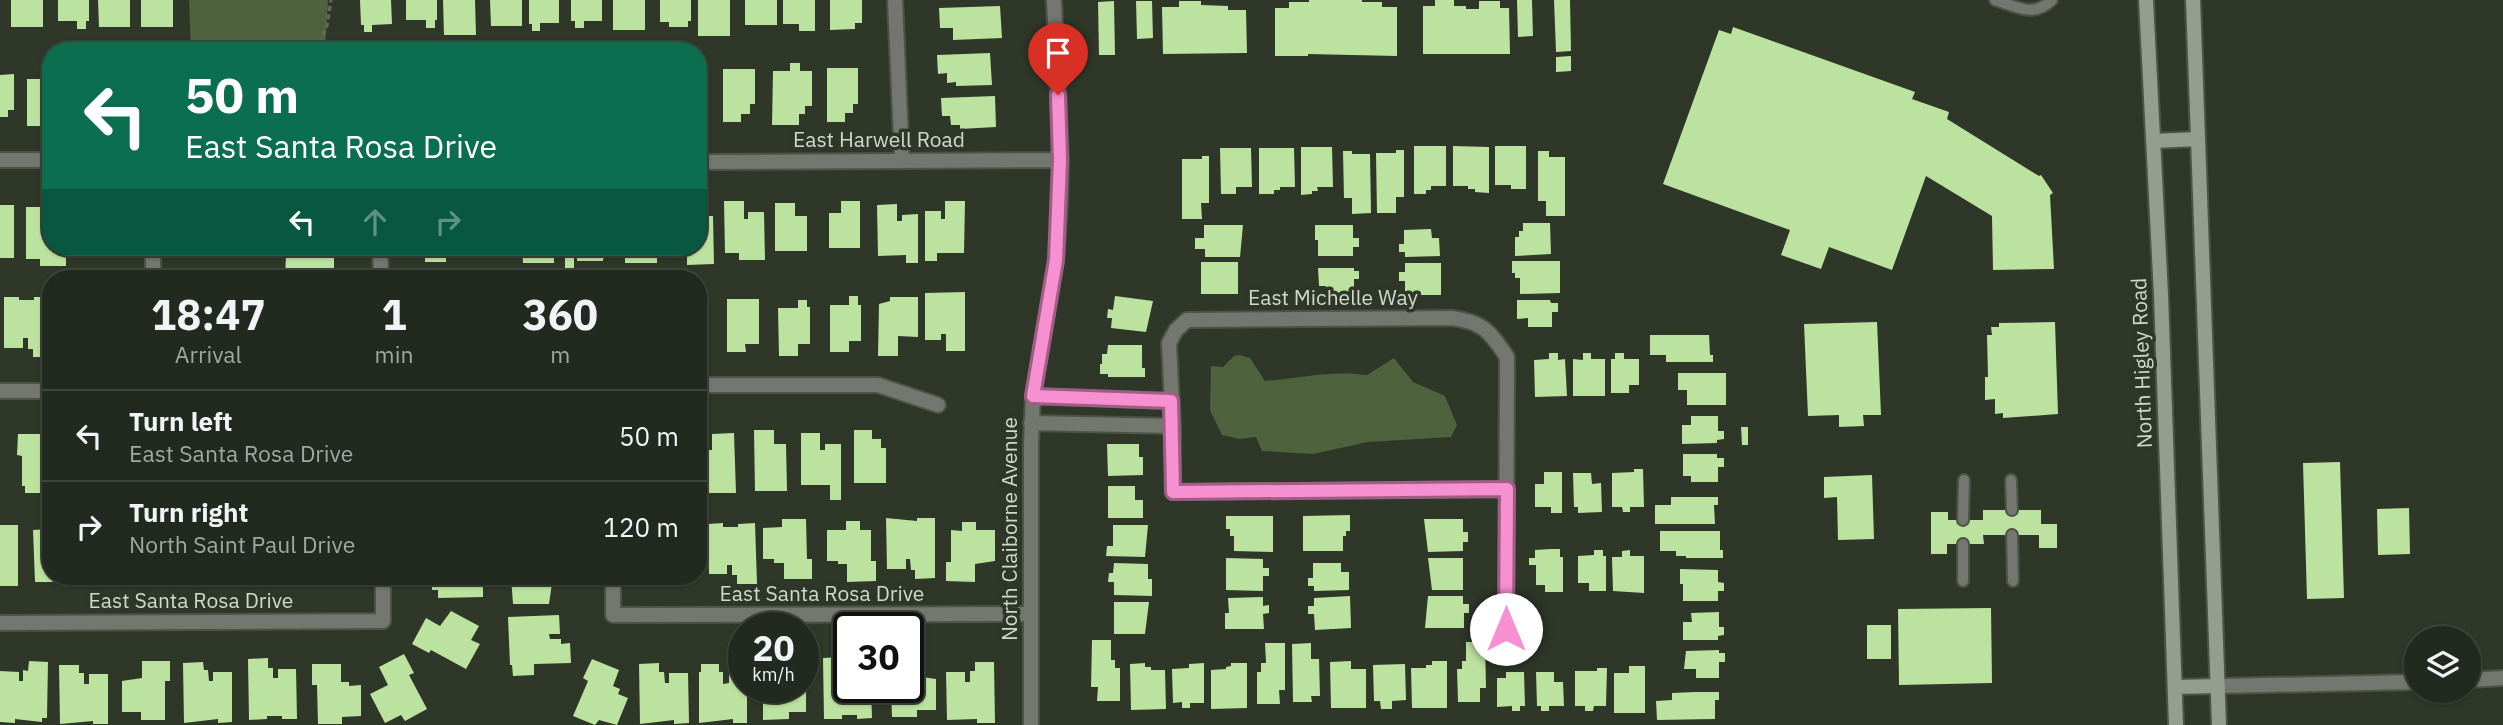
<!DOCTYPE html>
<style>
:root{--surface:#22291e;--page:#2a3127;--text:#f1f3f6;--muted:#a2a6a4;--line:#3f453c}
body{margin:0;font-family:"IBM Plex Sans",sans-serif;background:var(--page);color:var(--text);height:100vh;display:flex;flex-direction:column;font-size:26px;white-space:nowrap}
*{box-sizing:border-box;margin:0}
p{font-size:23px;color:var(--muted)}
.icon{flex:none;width:38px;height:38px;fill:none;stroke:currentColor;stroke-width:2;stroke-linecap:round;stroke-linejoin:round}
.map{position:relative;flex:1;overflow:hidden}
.side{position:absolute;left:42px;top:270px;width:665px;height:315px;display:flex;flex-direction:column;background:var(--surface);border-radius:28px;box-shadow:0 2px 5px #0004,0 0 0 2px var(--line)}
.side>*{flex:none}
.hud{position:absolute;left:42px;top:42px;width:665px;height:214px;border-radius:28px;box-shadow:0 2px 5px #0004,0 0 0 2px var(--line);background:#0b6e4f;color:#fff;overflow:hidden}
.controls{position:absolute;left:2404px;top:626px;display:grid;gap:14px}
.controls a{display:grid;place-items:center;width:77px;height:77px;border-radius:50%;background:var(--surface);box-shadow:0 2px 5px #0004,0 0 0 2px var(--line);font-size:35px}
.speed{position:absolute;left:728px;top:612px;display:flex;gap:14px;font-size:35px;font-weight:700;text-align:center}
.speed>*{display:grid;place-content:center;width:91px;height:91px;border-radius:50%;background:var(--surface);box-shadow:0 2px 5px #0004,0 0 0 2px var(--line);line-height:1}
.speed small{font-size:18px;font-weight:400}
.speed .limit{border:4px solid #111;border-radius:10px;background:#fff;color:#111}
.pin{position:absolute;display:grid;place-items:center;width:60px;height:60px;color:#fff;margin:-72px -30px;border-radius:50% 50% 50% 0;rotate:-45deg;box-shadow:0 0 7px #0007}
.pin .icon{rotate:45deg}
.me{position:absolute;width:77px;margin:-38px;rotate:0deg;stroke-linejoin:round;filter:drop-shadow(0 0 5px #0008)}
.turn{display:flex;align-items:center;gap:24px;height:147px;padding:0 28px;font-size:32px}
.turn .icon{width:91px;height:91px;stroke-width:2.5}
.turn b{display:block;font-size:49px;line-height:60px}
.lanes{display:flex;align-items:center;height:66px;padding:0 28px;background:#0003;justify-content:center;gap:35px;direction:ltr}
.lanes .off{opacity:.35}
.eta{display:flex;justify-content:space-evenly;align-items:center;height:119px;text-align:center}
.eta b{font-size:42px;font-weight:800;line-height:49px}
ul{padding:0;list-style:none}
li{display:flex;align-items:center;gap:21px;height:91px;padding:0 28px;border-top:2px solid var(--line)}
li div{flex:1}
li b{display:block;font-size:26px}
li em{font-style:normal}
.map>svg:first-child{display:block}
.green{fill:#4d623d}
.building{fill:#bce2a0}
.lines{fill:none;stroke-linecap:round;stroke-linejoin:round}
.lane-casing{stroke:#4c5446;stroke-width:14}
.street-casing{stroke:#4c5446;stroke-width:18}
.secondary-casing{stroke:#4c5446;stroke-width:18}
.path{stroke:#60685b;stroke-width:3.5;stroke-dasharray:5 3.5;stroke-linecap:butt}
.lane{stroke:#73776f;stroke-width:10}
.street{stroke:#73776f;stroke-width:14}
.secondary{stroke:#959d90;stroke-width:14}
.route-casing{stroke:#a05e87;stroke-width:18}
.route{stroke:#f690d0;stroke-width:12}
.labels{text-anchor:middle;stroke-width:7;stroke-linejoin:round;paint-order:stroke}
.street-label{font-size:21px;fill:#d2d8ce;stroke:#2e3728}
</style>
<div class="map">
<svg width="2503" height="725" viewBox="0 0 2503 725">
<rect width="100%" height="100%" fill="#2e3728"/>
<path class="green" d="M189 0H328L325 51H191Z
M1239 355 1250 358 1265 381C1301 378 1330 370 1367 375L1394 358 1413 382 1445 396 1457 425 1451 437 1368 442 1313 454 1262 451 1256 437 1239 439 1222 435 1210 410 1211 366 1223 367 1234 356Z"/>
<path class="building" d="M11 0H43V27H11Z
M58 0H89V21H86V29H77V21H58Z
M98 0H130V27H99Z
M141 0H173V27H141Z
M360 0H391L392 24 372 25V32H364V25H361Z
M406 0H437V20H435V28H426V20H406Z
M443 0H475L476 35H444Z
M490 0H522V26H491Z
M529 0H559V23H540V31H532V24H529Z
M571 0H602V21H584V28H575V21H571Z
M613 0H645V30H613Z
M660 0H691V21H688V27H669V22H660Z
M698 0H730V36H698Z
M745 0H777V25H745Z
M783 0H815V31H799V24H783Z
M830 0H862V23H855V29L830 30Z
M1309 0H1362V2H1382V7H1397V56L1308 54V56H1275V8H1289V2H1309Z
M1435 0H1454V6H1466V9H1479V1H1500V8H1509L1510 54H1423V6H1435Z
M1517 0H1532L1533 36 1518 37Z
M1554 0H1570L1571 51 1556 52Z
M1114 1 1115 55H1099L1098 2Z
M1136 1H1152L1153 38 1137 39Z
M1179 1H1201V5L1228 6V10H1246L1247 53 1163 54 1162 7H1179Z
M1000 6 1002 38 953 40V28H940L939 8Z
M1733 27 1915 92 1912 99 1949 112 1947 119 2039 176 2041 175 2053 193 2050 195 2054 269 1993 270 1992 216 1926 176 1892 270 1829 247 1821 269 1781 255 1790 230 1663 184 1719 30 1731 34Z
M990 53 992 85 956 86V82L947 83V73L938 74 937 55Z
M1571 56V71L1556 72V57Z
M790 63H800V71H812V106H805V114H799V125H772L773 71H790Z
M827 68H858V104H853V113H845V122H827Z
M698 69H702L703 110H698Z
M723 69H755V104H750V114H741V122H723Z
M46 71H51V114H46V126H27V79H46Z
M14 74V110H8V117H0V75Z
M995 96 996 127 960 129V125H951L950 116H942L941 98Z
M1414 146H1446V186H1431V190H1426V194H1414Z
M1453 146 1489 147V193L1475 192V189H1468V186H1453Z
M1495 146H1526V189H1511V185H1495Z
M1301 147H1332L1333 187H1317L1318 191H1312V194L1301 195Z
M1220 148H1251L1252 187H1236V194H1221Z
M1259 148H1294L1295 187H1280V190H1274V194H1259Z
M1396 150H1404V197H1396V213H1377L1376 153H1396Z
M1343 151H1352V154H1370L1371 213 1352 214V198H1344Z
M1538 151H1549V157H1565V216H1546V201H1538Z
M1202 156H1209V203H1201L1202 219H1182V159H1202Z
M724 201H744V219H748V212H764L765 260H739V253H725Z
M841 201H860V248H829V213H841Z
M945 201H965L964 253H937V261H925V211H941V219H945Z
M775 203H795V216H807V251H775Z
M897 204V221H902V215L918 214V263H906V255L878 256 877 205Z
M0 205H14V258H0Z
M26 207H46V224H51V247H66V266H40V259H26Z
M698 216H713L714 264 687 265V257H674L673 247H698Z
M1523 223H1550L1551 254 1515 256V237H1519V231H1523Z
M1204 225H1243L1240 257H1205V249H1195V238H1204Z
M1315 225H1353V238H1359V247H1353V256H1318V240H1315Z
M1431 229 1432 238H1439L1440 256 1405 257V252H1399V244H1404V230Z
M82 247H113V257H82Z
M414 247H455V256H446V262H425V256H414Z
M472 247H503V258H472Z
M522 247H554V263H523Z
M574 247H605L603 261H577V253H574Z
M625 247H657V263H625Z
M286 255H334V271H328V278H285Z
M565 256H574V278H565Z
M1512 261H1560V293L1520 294V278H1515V273H1512Z
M1201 262H1238V294H1201Z
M1405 263H1441V295H1405V281H1399V272H1405Z
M1318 268H1354V271H1359V279H1354V295H1326V286H1319Z
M204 269H249L250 278H195V275H204Z
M965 292V351H946V334H941V340H925V293Z
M698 295H708L707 356H698Z
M849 296H858V305H861V341H849V352H830V305H849Z
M1115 296 1153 301 1146 332 1111 328 1112 318H1107L1108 309 1113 310Z
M4 297H19V300H34V297H51V357H33V349H28V338H23V348H4Z
M890 297H918V337L898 336V356H878L879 304 890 301Z
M727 299H759V344H745L746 352H727Z
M798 300H807V307H810V344H798V356H779L778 308H798Z
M1517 300H1550L1551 303H1558V312H1552V327H1528V318L1517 319Z
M1877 322 1881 415H1863L1864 426 1839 427V415L1808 416 1804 324Z
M2055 322 2058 414 2003 418V413L1995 414V399L1985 400V377H1988L1987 335H1992L1991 327H1999V323Z
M1650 335H1709L1710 355H1713V362H1666V355H1650Z
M1108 345H1142V368H1145V377H1108V374H1100V364H1102V354H1107Z
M1549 353H1558V360L1565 359 1567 396 1535 397 1534 360 1549 359Z
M1583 353H1591V359H1605V396H1573V359L1583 360Z
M1615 353H1624V359H1639V385H1629V393H1611V359H1615Z
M1678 373H1726V405H1687V390H1678Z
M1691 416H1718V431H1724V439L1717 440V443L1682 444V425H1691Z
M1741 427H1748V445H1742Z
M754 430H774V444H786L787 491H755Z
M854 430H872V439H881V448H886V483H854Z
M734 433 736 493H698V456H702V450H712V434Z
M801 433H820V450H825V444H841V500H830V485H801Z
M18 434H47V452H51L49 493H25V486H22V456L17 455Z
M1107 444H1139V457H1143V475L1108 476Z
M1683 454H1717V458H1724V467H1718V482H1691V476H1683Z
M2340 462 2344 598 2307 599 2303 463Z
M1634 469H1643L1644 507H1630V512H1623L1622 507H1612V473L1634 472Z
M1544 472H1562V513H1551V507H1535V484H1544Z
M1573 473H1591L1592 484 1601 483 1602 512 1578 513V507H1574Z
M1872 475 1874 539 1838 540 1837 497 1824 498V477Z
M1108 486H1135V500H1143V518H1108Z
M1671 497H1718V505H1714L1715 524H1655V505H1671Z
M2409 508 2410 554 2378 555 2377 509Z
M1983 510H2041V524H2057V548H2039V535H1983L1984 544H1947V554H1931V512H1948V520H1983Z
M1350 515V531H1346V536H1343V551H1303V516Z
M1226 516H1273V552L1234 551V536H1230V529H1226Z
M886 518 917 521V518H935V578L915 579V570H911L910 559H906V569H887Z
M782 519H806L807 559H812V579H784V563H774V559H763V528L782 527Z
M1424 519H1463V532H1468V542H1463V551L1428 552Z
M846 521H860V530H871V561H876V581L847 582V564H838V561H827V530H846Z
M962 522H976V530H995V561L975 564V582L946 581V562H951V530L962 531Z
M723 523V527H738V524L755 523 757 584H737V575H732V565H727V574H709L708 524Z
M0 525H18V586H0Z
M1113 525H1148L1145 557 1106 556 1107 546H1113Z
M51 529V576H62V582H35L33 530Z
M1660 531H1720V550H1723V558H1686V556H1676V551H1660Z
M1551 549H1560V557H1563V592H1545V585H1536V565H1529V558H1535V550Z
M1594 550H1603V556H1606V591H1589V583H1578V556L1594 555Z
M1630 550V556H1644V593L1613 591 1612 557H1622V551Z
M1226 558 1263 559V568H1269V576H1263V591L1226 590Z
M1428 558H1463V590H1432Z
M1114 563 1148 564V579H1152V596L1114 595V582H1108L1109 573H1113Z
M1313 563H1341V572H1349V590L1314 591V586H1308V578H1313Z
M1680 569 1718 570V582L1724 583V591H1718V601H1683V584H1680Z
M122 576H142V586H122Z
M173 576H202V583L173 582Z
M214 576H242V586H215Z
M284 576H344L345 586H284Z
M432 576H475V583H483V597L438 598V590H432Z
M511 576H571V583H552L549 604H513Z
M664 576H692L693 581H665Z
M1350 596 1351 628 1315 630 1314 614H1308V606H1314V598Z
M1428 596H1463V604H1469V613H1464V628H1425Z
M1263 597V606L1269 605V613L1263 614 1264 629H1225V613H1229L1228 598Z
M1114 602H1149L1145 634H1114Z
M1991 608 1992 683 1899 685 1898 609Z
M451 611 479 626 471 640 480 644 466 669 431 650 429 653 412 644 426 618 440 626Z
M1719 612V627H1724V635L1718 636V640H1683V622H1692L1691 613Z
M559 615 560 634H549L550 639H561V644L570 643 571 663 534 664V675L513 676 512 665H510L508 617Z
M1867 625H1891V659H1867Z
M1092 640H1111V660H1115V668H1120V701H1097L1098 687H1091Z
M1466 642H1485L1486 688H1480V702H1458L1457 669H1462V661H1466Z
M1265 643H1285V690H1279L1280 704H1257V672H1261V663H1266Z
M1311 643V659H1319L1320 696H1311L1312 702H1293L1292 644Z
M1719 650V653H1725V662H1719V678H1696V669H1684L1686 651Z
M404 654 414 673 409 675 427 709 405 721 401 715 385 723 370 694 388 685 379 667Z
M843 657V667H848L849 688H871L872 718 857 719V715H842V719H824L823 658Z
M268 658V668H273V678H278V669H296L297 719H282V716H267V719L249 720 248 659Z
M908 658H915V676L936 679V710H917V717H892L891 688H908Z
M592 659 619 670 613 686 620 689 618 694 628 698 617 725 599 720 595 725 573 716 588 681 583 678Z
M29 661 48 662 47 718H42V722L15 719V723L0 722V671L19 672V681H23V670L28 671Z
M142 661H170V681H165V720H141V712H122V681L142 678Z
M1351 661V669H1366V708H1331L1330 662Z
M1432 661H1447V708H1412L1411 668H1426V665H1432Z
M203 662 204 670H208L209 681H213V672H232V722L218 723V719L184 723 183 663Z
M975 662H994L995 723H977V719L947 720 946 672H965V682H970V671H975Z
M659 663V672H664L665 683H669V673H688L689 723 674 724V720L640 724 639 664Z
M1145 663V667H1151V670H1165L1166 709 1131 710 1130 664Z
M1204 663V703H1190V708H1182V702L1173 703 1172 669 1189 668V664Z
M1231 663H1247V708L1211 709V670L1226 669V667L1231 666Z
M312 664H341V682H349V686L361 685V716L342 717V724H318L317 685H312Z
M701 664H719V672H723V684L729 683V673H744V688H747V723H733V719L699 723V672H701Z
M1405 664 1406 700 1392 701V709H1381L1380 701H1374L1373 665Z
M59 665H79V673H84V684H89V674H108V724H93V721L60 724Z
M1629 666H1645V713H1614V673H1629Z
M1597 668H1607L1606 706H1594L1593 711H1585V706H1575V671H1597Z
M1506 672H1524L1525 706H1520V711H1512V706L1497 707V678H1506Z
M1536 672H1554V682H1563L1564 706H1549V711H1541V706H1537Z
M803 681H806V712H789V719L763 720V688H803Z
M1695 692H1719V700H1715V719L1657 720 1656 701 1672 700V693Z"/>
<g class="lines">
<defs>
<path id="lane" d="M1995 0C2018 7 2033 18 2052 0
M2011 480 2012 510
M1963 520 1964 480
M2012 535 2013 581
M1963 544V581"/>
<path id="street" d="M895 0 902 161
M0 160H51
M698 162 1061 160
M380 247 381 278
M153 278V247
M698 385H878L938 405
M0 391H51
M1033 396 1171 401
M1031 423 1173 426
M613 576V615L1030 614
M0 623 383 621V576
M1506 643 1507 357C1490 332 1484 322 1452 318L1187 320 1176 330 1169 343 1173 426V492L1507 489
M2469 680 2503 678
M2218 686 2417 682
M1031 725V444L1033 396 1056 260 1060 205 1061 160 1054 0"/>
<path id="secondary" d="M2146 0 2161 295 2176 725
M2193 0 2219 725
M2153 141 2198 139
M2175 687 2218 686"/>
</defs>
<use href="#lane" class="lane-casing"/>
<use href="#street" class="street-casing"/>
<use href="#secondary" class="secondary-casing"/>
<path class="path" d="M316 51 327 25 331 0"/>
<use href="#lane" class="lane"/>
<use href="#street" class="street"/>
<use href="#secondary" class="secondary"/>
</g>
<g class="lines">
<defs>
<path id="route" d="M1058 95 1060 160 1056 260 1033 396 1171 401 1173 492 1507 489 1506 629"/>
</defs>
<use href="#route" class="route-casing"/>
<use href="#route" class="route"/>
</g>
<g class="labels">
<g class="street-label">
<text x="879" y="147">East Harwell Road</text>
<text x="1333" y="305">East Michelle Way</text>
<text transform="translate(2142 363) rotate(-92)" y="7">North Higley Road</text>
<text transform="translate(1010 529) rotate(-90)" y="7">North Claiborne Avenue</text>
<text x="822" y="601">East Santa Rosa Drive</text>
<text x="191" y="608">East Santa Rosa Drive</text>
</g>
</g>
</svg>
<div class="controls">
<a><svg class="icon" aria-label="layers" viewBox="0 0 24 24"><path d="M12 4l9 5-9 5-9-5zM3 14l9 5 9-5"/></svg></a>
</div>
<div class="speed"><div>20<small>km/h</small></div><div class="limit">30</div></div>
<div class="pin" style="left:1058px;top:95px;background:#d93025"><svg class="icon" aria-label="arrive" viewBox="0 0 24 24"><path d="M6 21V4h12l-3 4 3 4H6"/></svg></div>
<svg class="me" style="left:1506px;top:629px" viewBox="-20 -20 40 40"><circle r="19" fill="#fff"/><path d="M0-13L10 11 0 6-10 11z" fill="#f690d0"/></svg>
<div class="hud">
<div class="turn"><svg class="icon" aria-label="left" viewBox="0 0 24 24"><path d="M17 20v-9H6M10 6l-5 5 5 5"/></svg><div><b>50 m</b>East Santa Rosa Drive</div></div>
<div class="lanes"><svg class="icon" aria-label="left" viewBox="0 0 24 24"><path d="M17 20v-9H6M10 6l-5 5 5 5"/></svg><svg class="icon off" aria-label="ahead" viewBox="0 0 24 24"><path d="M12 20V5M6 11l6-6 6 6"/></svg><svg class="icon off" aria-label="right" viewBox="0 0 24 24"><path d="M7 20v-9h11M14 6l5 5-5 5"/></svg></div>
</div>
<section class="side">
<div class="eta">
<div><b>18:47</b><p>Arrival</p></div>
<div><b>1</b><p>min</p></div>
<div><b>360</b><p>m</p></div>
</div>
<ul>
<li><svg class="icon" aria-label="left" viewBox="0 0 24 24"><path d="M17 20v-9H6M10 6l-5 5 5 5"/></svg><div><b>Turn left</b><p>East Santa Rosa Drive</p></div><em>50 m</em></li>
<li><svg class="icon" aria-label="right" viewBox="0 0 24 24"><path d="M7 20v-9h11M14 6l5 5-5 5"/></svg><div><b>Turn right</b><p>North Saint Paul Drive</p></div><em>120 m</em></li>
</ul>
</section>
</div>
